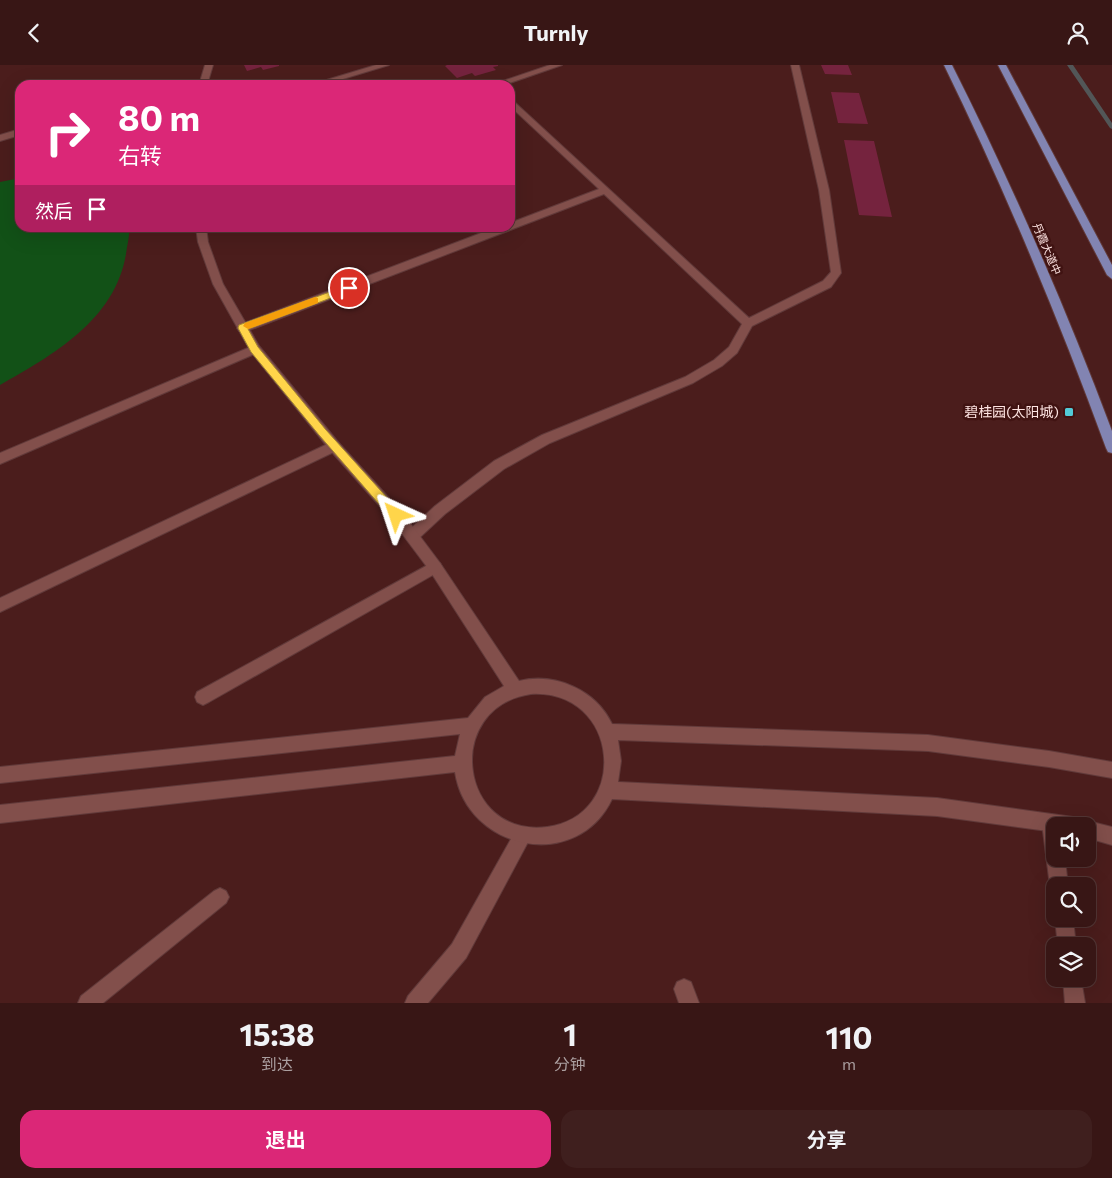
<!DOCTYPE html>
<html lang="zh">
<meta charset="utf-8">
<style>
:root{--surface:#381615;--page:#3f1f1e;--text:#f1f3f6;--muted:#ab9fa0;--line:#523534;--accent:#db2777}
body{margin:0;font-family:Commissioner,"Noto Sans SC",sans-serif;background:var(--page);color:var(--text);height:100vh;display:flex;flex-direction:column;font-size:19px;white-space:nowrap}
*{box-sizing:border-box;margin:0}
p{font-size:16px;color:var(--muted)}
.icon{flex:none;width:28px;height:28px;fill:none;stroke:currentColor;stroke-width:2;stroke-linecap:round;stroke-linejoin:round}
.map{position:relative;height:938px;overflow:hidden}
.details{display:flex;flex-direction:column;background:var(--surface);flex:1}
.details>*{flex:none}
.hud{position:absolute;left:15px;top:15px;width:500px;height:152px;border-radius:15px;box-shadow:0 5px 20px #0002,0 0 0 1px var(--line);background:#db2777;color:#fff;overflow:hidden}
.fabs{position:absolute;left:1046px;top:752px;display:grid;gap:10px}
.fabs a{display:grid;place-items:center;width:50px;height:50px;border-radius:10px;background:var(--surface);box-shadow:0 5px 20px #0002,0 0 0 1px var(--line);font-size:25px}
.pin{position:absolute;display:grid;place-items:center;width:42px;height:42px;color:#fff;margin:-21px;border:2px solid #fff;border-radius:50%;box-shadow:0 1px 5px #0007}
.me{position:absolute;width:55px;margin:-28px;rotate:318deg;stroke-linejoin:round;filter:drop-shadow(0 0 4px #0008)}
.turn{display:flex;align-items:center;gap:18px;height:105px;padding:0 20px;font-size:22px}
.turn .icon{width:65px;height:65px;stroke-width:2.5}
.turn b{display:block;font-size:35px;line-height:42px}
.then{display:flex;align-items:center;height:48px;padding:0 20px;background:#0003;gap:10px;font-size:19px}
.eta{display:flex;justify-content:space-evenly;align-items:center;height:85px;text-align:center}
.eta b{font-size:30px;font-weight:700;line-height:35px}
.primary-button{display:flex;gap:10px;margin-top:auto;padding:10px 20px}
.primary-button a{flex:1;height:58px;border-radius:15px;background:var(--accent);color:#fff;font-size:20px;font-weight:700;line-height:58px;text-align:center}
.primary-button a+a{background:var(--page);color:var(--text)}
header{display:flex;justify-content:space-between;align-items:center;height:65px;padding:0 20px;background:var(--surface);font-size:22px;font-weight:700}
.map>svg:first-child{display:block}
.green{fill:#125117}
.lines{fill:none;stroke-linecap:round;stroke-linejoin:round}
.stream{fill:#525657;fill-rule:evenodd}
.building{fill:#75233e}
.service-casing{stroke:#613a3a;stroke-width:2}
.minor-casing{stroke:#613a3a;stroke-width:2}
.primary-casing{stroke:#613a3a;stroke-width:2}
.service{fill:#824f4b;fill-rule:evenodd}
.minor{fill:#824f4b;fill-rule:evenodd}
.primary{fill:#8284b2;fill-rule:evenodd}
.route{fill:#ffd54a;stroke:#a68a30}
.slow{fill:#f59e0b}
.poi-dot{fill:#52cbd7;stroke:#401312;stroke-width:2}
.labels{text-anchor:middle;stroke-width:5;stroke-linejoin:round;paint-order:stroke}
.far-street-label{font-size:11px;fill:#fee4e2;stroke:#401312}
.poi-label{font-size:14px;fill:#fee4e2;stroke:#401312;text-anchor:end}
</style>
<header><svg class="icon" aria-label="back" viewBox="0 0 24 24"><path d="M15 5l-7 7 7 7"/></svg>Turnly<svg class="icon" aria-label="person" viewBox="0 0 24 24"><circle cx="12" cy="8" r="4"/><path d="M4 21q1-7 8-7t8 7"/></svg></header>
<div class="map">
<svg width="1112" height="938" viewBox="0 0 1112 938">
<rect width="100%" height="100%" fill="#4b1d1c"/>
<path class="green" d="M20 113V162L129 163C130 171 127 180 126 189 115 255 53 290 0 320V117Z"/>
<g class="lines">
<path class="stream" d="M1067 0H1073L1112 58V64L1110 63Z"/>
</g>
<path class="building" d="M244 0H279V1L263 5 261 2 247 6Z
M447 0H498V1L493 2 496 5 475 11 472 8 457 13 445 1Z
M821 0H848L852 10 825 9Z
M831 27 859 28 868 59 838 58Z
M844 75 874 76 892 152 859 150Z"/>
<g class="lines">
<defs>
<path id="service" d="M376 0H389L323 20H310Z
M550 0H562L504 20H491Z
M791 0H799L829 125 841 208 831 222 752 261 737 288 722 301 693 318 550 378 504 404 445 449 417 475 412 477 407 475 405 471 407 467 435 441 494 396 542 370 685 312 714 295 729 282 742 259 604 129 247 266H239L237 263 239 260 497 162H510V158L599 124 510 41V33L749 253 823 216 831 207 819 125Z
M20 64V70L0 76V70Z
M255 280 261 284 259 287 0 399V388Z
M334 376 338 377 340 381 338 385 0 547V533Z
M435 496 440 498 442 502 440 506 209 637 203 640 197 637 195 632 197 627Z
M1051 749 1057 752 1060 761H1055V794H1065L1068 821H1055V828L1050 821 1042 758 1045 752Z
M522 762 528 765 531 771 528 777 466 893 428 938H405L408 931 452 879 516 765Z
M220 823 226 826 229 832 226 838 103 938H78L81 931 214 826Z
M1055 854H1073L1076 881H1058Z
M684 914 691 917 699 938H679L674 924 677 917Z
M1063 914H1081L1085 938H1065Z"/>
<path id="minor" d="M205 0H213L207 20H199Z
M196 162H206L208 177 223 219 259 281 338 377 401 446 440 498 519 616C555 607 596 625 612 659L928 670 1049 686 1112 697V713L1049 702 928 686 618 675 621 696 618 717 937 733 1073 752 1079 755 1081 760 1088 756 1112 762V780L1088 773V761H1055V767L937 751 612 734C577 808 467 786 455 707L0 758V740L455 691 460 669 0 718V702L468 653 485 632 504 621 430 506 391 454 330 385 251 287 213 219 198 177ZM531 629C620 624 631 751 547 762 459 773 442 642 531 629Z"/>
<path id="primary" d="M944 0H952C1012 119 1065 241 1112 366V388L1108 387 1106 383C1058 252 1005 125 944 0Z
M998 0H1006L1112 200V214L1107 210Z"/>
</defs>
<use href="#service" class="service-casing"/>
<use href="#minor" class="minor-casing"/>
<use href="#primary" class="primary-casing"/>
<use href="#service" class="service"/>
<use href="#minor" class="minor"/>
<use href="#primary" class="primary"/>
</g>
<path class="route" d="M349 220 352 221V225L248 264 258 282 326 365 400 447 402 450 396 455 392 454 319 370 251 287 238 263 239 260Z"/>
<path class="slow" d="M315 232 318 233V238L251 263 248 264 243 261 245 258Z"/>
<rect class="poi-dot" x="1064" y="342" width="10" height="10" rx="2.5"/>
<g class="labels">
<g class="far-street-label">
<text transform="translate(1047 184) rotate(67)" y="4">丹霞大道中</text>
</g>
<g class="poi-label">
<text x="1059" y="352">碧桂园(太阳城)</text>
</g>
</g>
</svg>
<div class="fabs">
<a><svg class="icon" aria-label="sound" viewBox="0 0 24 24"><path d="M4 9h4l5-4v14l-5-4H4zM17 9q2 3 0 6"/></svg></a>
<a><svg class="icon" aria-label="search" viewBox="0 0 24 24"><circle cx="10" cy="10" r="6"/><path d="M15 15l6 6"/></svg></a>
<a><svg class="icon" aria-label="layers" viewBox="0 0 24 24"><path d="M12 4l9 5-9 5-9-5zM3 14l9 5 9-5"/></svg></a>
</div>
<div class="pin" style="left:349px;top:223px;background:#d93025"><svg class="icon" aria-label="arrive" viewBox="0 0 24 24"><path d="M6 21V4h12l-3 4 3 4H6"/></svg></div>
<svg class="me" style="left:396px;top:450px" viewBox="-20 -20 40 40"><path d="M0-17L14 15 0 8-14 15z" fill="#ffd54a" stroke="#fff" stroke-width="4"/></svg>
<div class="hud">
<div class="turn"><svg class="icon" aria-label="right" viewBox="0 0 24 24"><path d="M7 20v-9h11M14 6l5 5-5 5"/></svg><div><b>80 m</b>右转</div></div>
<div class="then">然后<svg class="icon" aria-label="arrive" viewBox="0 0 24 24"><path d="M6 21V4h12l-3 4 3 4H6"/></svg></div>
</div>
</div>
<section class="details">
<div class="eta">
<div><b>15:38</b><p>到达</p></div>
<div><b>1</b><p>分钟</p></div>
<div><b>110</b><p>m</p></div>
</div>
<div class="primary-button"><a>退出</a><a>分享</a></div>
</section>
